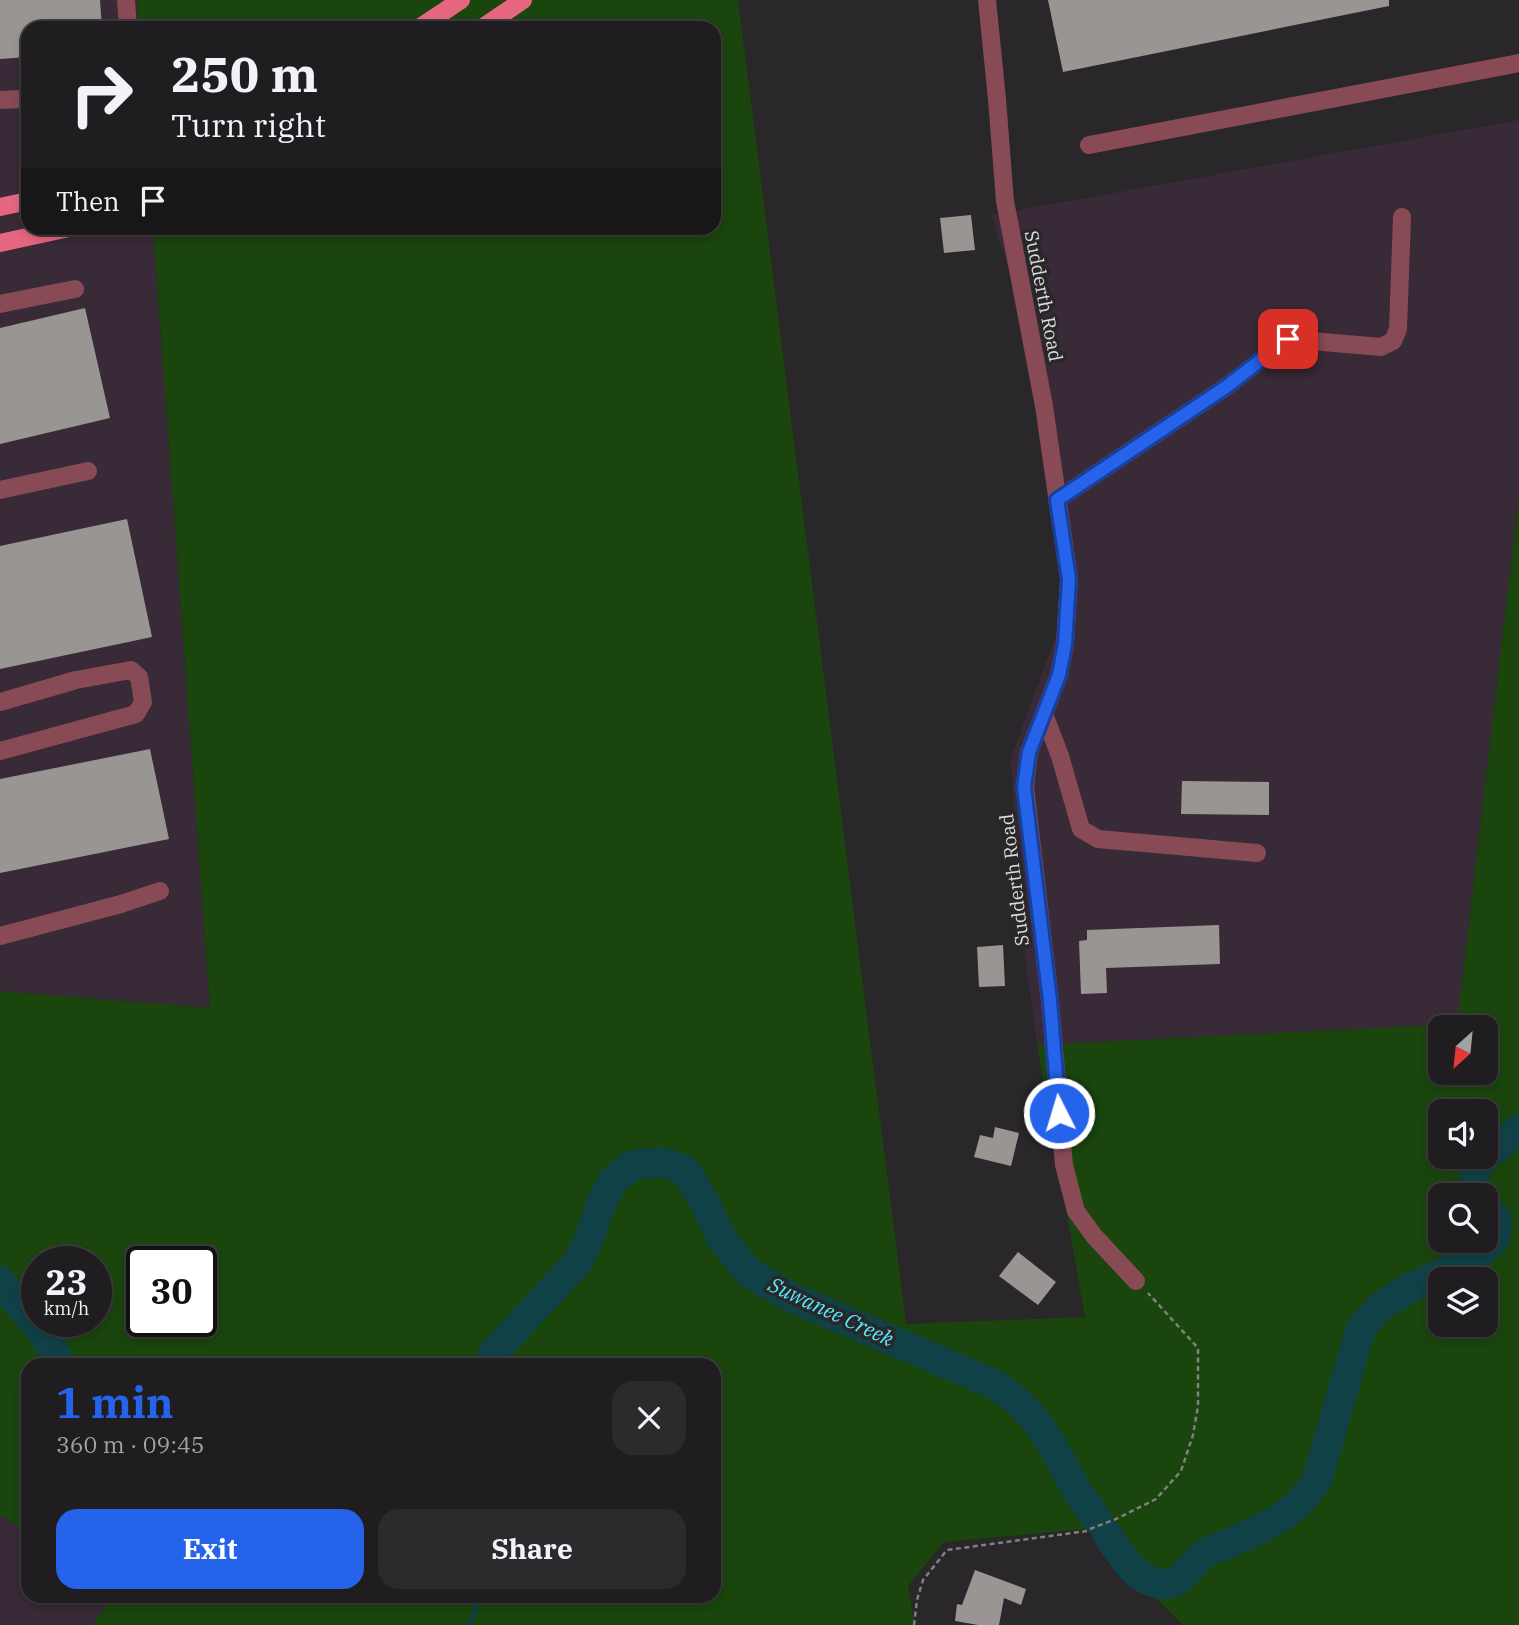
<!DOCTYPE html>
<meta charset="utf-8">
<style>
:root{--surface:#1f1d1f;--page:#2c2a2c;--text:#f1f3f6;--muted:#a1a2a4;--line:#3c3b3d;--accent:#2563eb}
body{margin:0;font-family:"IBM Plex Serif",serif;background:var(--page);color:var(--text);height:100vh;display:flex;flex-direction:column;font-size:26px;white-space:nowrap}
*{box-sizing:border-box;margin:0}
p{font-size:23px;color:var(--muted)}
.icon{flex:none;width:38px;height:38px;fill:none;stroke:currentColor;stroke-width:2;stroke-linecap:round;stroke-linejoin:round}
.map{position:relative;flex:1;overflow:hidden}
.details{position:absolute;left:21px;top:1358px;width:700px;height:245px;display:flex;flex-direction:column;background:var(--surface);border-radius:21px;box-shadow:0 4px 10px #0003,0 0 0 2px var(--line)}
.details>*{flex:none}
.hud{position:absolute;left:21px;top:21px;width:700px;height:214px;border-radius:21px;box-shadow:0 4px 10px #0003,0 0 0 2px var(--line);background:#1f1d1f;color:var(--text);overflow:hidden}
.needle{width:46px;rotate:207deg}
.buttons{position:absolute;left:1428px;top:1015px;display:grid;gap:14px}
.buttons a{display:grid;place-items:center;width:70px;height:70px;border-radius:14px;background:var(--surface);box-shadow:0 4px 10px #0003,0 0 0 2px var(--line);font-size:35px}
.speed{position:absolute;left:21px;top:1246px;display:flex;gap:14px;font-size:35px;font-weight:700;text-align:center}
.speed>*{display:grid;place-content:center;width:91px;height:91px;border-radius:50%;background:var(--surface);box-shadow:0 4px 10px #0003,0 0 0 2px var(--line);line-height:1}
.speed small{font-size:18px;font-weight:400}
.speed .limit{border:4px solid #111;border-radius:10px;background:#fff;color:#111}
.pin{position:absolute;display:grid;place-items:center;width:60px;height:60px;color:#fff;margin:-30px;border-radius:14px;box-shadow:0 4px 10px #0006}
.me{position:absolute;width:77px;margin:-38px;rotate:355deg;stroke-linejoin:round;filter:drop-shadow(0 0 5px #0008)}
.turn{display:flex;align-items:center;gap:24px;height:147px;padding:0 35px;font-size:32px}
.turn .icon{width:91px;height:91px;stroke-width:2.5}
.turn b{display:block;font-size:49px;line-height:60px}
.then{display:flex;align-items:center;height:66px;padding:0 35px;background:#0003;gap:14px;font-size:26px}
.round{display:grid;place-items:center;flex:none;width:74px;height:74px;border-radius:21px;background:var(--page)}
.overview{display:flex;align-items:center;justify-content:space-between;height:119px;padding:0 35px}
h1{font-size:42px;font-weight:800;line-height:52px;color:var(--accent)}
.primary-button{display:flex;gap:14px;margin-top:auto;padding:14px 35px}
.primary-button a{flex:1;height:80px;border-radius:21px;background:var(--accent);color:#fff;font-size:28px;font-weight:800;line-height:80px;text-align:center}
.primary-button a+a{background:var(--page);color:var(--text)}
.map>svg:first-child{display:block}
.commercial{fill:#382a36}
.green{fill:#1a450d;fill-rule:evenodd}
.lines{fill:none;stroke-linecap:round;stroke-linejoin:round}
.stream{stroke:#104147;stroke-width:5}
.river{stroke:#104147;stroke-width:30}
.building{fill:#989592}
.path{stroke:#817f81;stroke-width:2.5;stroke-dasharray:5 3.5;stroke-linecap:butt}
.minor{stroke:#884a55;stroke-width:18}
.major{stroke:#e66680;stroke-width:18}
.route-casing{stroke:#184099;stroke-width:18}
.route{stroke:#2563eb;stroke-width:12}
.labels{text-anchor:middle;stroke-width:7;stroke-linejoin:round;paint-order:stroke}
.street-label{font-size:19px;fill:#dddcdd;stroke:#292729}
.water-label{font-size:21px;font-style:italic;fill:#55eafc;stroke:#292729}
</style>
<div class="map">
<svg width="1519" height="1625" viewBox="0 0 1519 1625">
<rect width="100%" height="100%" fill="#292729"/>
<path class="commercial" d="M0 0H137L139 28H28V228H153L210 1008 0 991Z
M1519 120V495L1457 1024 1037 1045 1019 911 1011 758 1076 580 1030 334 991 215Z
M0 1514 28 1535V1596H106L110 1599 93 1625H0Z"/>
<path class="green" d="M137 0H738L906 1324 1085 1317 1037 1045 1457 1024 1519 495V1625H1183L1086 1529 944 1542 908 1586 915 1625H93L110 1599 106 1596H714V1365H28V1535L0 1514V991L210 1008 153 228H714V28H139ZM1440 1027H1486V1073H1440ZM1440 1111H1486V1157H1440ZM1440 1195H1486V1241H1440ZM37 1262H96V1321H37ZM142 1262H201V1321H142ZM1440 1279H1486V1325H1440Z"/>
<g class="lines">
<path class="stream" d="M494 1352 497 1365
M469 1625 481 1596"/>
<path class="river" d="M1479 1195 1476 1192 1474 1169 1486 1156 1519 1129
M0 1281 39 1328 62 1365
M489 1365 494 1352 578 1262 591 1234 601 1203 613 1181 632 1165 662 1162 685 1170 706 1205 721 1238 748 1272 788 1296 996 1385 1016 1400 1034 1418 1052 1445 1076 1489 1097 1519
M1107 1534C1121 1555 1134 1579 1160 1584 1179 1587 1190 1566 1203 1555 1210 1549 1223 1546 1232 1542 1256 1531 1282 1520 1301 1501 1307 1495 1312 1487 1317 1480L1361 1328 1380 1307 1406 1290 1454 1268 1484 1249 1495 1238 1497 1220 1486 1207"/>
</g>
<path class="building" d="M0 0H100L102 28H28V57L0 59Z
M1048 0H1389V6L1063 72Z
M971 215 975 250 944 253 940 218Z
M85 308 110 418 0 444V328Z
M127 519 152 637 0 669V546Z
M150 749 169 839 0 873V779Z
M1182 781 1269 782V815L1181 814Z
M1219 925 1220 964 1106 968 1107 993 1081 994 1079 941 1087 940V930Z
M1003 945 1005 986 979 987 977 947Z
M995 1127 1019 1133 1011 1166 974 1157 980 1135 993 1138Z
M1018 1252 1056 1282 1038 1305 999 1276Z
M975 1570 1026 1589 1021 1605 1004 1598 999 1625H978L955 1621 957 1604 962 1605Z"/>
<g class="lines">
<path class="path" d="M1090 1529 1116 1519 1156 1499 1181 1471 1193 1435 1198 1406V1348L1148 1293
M914 1625 917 1600 923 1580 947 1550 1087 1531"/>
<path class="minor" d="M126 0 128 28
M987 0 997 99 1005 201 1044 406 1069 579 1065 644 1059 675 1029 752 1025 787 1050 1001 1064 1165 1076 1211 1094 1236 1136 1281
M0 100 24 99 28 96
M1089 145 1519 63
M0 304 75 289
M0 490 88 471
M1057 500 1226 387 1288 339 1381 347 1393 341 1398 329 1402 217
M0 702 76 680 131 670 139 677 143 702 136 714 0 751
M1044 714 1060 756 1081 829 1098 839 1257 853
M0 936 121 904 160 891"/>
<path class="major" d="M419 28 461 0
M482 28 523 0
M0 207 28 201
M0 243 69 228"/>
</g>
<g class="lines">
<defs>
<path id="route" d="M1059 1113 1050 1001 1024 787 1029 752 1059 675 1065 644 1069 579 1057 500 1226 387 1288 339"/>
</defs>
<use href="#route" class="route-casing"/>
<use href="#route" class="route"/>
</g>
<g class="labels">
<g class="street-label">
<text transform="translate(1044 296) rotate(79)" y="7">Sudderth Road</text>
<text transform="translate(1014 880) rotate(-97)" y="7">Sudderth Road</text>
</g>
<g class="water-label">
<text transform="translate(831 1312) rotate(25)" y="7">Suwanee Creek</text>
</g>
</g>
</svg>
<div class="buttons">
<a><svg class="needle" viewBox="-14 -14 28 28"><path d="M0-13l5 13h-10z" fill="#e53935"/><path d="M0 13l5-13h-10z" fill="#a1a2a4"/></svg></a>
<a><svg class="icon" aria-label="sound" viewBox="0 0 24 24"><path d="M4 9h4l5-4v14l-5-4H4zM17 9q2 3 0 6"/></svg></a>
<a><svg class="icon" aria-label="search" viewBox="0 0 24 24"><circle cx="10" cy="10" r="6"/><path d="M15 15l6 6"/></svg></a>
<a><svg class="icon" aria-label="layers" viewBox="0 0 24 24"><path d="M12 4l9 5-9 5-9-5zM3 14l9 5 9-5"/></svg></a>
</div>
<div class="speed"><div>23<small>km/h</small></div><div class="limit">30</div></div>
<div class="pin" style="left:1288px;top:339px;background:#d93025"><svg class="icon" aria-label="arrive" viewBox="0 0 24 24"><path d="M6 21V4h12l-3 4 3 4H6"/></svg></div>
<svg class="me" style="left:1059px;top:1113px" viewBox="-20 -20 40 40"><circle r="17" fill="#2563eb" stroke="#fff" stroke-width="3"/><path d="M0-11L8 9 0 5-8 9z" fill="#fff"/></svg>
<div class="hud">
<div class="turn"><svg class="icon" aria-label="right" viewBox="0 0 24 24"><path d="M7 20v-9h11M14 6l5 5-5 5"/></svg><div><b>250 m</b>Turn right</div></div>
<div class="then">Then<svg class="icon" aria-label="arrive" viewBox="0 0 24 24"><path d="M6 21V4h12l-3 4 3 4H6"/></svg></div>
</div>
<section class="details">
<div class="overview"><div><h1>1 min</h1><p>360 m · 09:45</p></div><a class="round"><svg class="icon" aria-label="close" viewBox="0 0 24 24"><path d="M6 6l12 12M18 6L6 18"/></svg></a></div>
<div class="primary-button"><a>Exit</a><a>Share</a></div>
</section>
</div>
